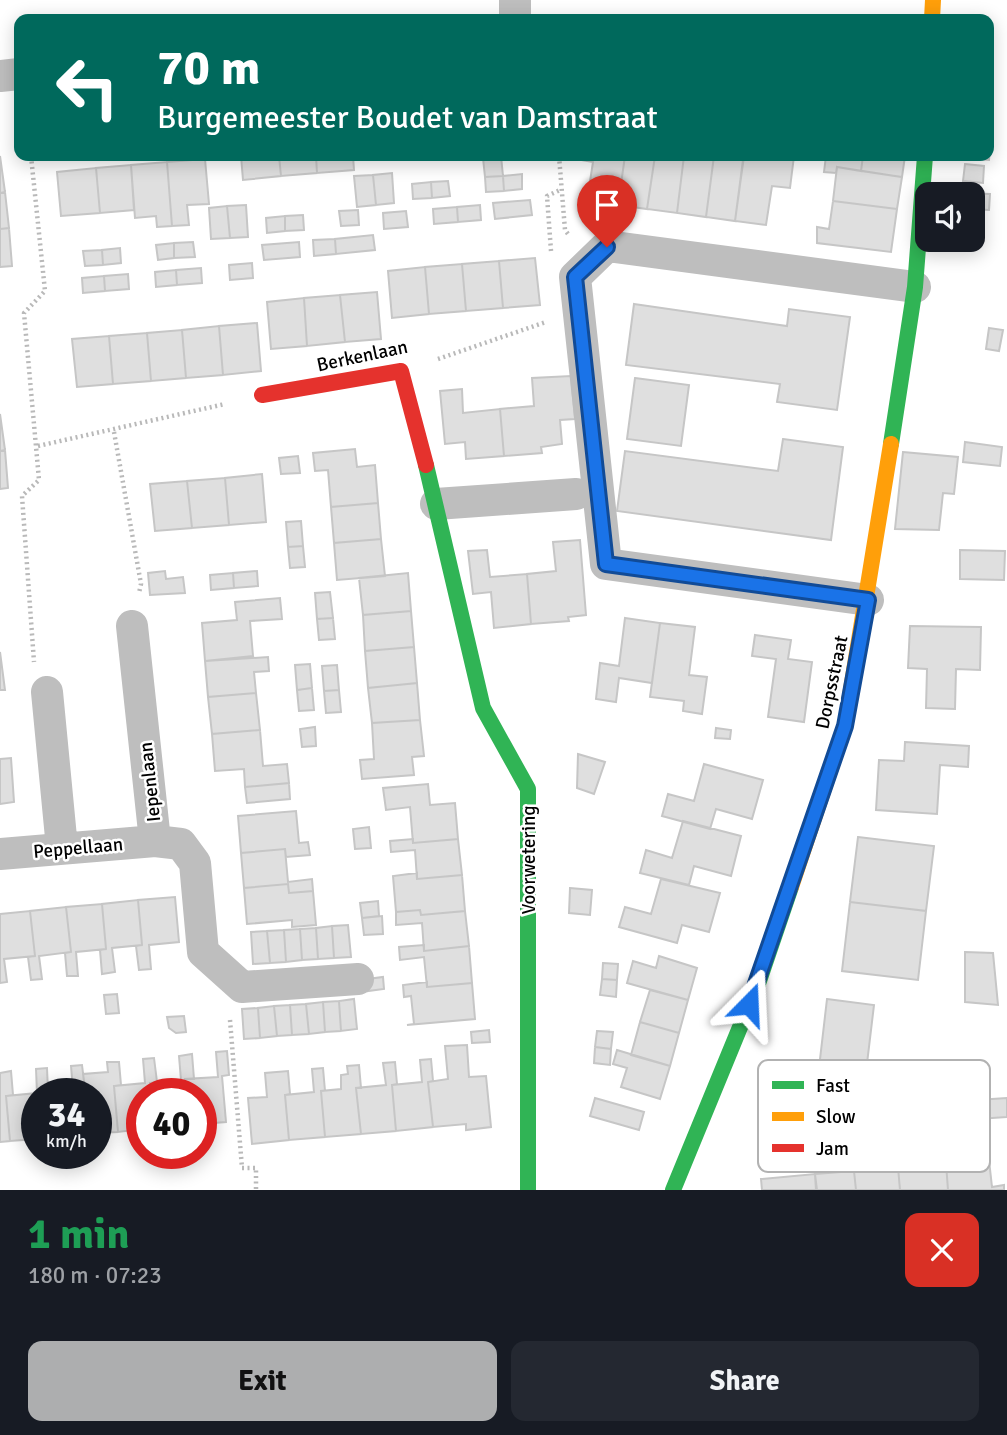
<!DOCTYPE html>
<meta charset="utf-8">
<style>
:root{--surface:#171b24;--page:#242831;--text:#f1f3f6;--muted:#9ea1a6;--accent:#adaeaf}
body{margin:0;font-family:Signika,sans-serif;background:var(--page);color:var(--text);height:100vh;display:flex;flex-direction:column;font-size:26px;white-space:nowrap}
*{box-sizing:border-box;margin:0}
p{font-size:23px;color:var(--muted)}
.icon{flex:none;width:38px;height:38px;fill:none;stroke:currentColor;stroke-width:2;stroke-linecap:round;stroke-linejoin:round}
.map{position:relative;height:1190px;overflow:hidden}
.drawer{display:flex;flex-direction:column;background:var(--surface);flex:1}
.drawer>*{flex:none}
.banner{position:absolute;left:14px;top:14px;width:980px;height:147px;border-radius:14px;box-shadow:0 4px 18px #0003;background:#00695c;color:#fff;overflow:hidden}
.tools{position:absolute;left:915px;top:182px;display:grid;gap:14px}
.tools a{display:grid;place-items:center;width:70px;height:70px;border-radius:14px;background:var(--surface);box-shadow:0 4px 18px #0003;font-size:35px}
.speed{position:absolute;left:21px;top:1078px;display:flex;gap:14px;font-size:35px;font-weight:700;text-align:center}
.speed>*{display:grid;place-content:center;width:91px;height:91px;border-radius:50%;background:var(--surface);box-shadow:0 4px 18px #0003;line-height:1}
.speed small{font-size:18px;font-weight:400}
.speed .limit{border:10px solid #d22;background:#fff;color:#111}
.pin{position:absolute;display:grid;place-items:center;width:60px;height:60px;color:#fff;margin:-72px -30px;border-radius:50% 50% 50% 0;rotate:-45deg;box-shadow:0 0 7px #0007}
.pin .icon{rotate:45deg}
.me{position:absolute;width:77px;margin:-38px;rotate:21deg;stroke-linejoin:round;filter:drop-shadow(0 0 5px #0008)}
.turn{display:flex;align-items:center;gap:24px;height:147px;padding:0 28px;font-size:32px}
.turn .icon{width:91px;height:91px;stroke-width:2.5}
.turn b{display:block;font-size:49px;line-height:60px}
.round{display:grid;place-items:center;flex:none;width:74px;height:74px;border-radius:14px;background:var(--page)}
.head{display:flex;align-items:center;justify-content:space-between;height:119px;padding:0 28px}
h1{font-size:42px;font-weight:700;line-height:52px;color:#1e9e55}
.cta{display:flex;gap:14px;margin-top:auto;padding:14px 28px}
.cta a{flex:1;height:80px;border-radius:14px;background:var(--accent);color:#111;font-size:28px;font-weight:700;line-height:80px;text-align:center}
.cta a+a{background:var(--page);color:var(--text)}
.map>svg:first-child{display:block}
.building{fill:#dfdfdf;stroke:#c6c6c6;stroke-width:2}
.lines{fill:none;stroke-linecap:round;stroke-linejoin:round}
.path{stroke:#b9b9b9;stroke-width:4.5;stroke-dasharray:2 3.5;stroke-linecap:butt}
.street{stroke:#bebebe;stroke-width:32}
.fast{stroke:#30b455;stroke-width:16}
.slow{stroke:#ff9f0a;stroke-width:16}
.jam{stroke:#e5322d;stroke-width:16}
.route-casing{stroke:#114b97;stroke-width:18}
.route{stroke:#1a73e8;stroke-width:12}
.labels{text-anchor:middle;stroke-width:5;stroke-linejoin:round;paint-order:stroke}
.street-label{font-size:19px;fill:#000;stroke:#fff}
.key{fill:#fff;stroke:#b2b2b2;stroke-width:2}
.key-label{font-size:19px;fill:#000}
</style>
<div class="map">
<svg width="1007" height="1190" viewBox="0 0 1007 1190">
<rect width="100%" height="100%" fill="#fff"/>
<path class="building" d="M989 136H991L989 160 961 158 989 156Z
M0 156 5 192 0 193Z
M241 156H279L281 176 243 180Z
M279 156H316L317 173 281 176Z
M316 156H353L354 170 317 173Z
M501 156 503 176 485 177 483 158Z
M575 156H625L618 205 587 201 593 162 575 159Z
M625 156H655L647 209 618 205Z
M655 156H684L677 213 647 209Z
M684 156H714L706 217 677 213Z
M714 156 743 160 735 221 706 217Z
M744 156H794L790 188 772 186 766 225 735 221Z
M826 156H863L861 171 837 167 836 173 824 172Z
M863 156H905L902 177 861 171Z
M205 159 209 204 187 205 189 225 172 226 167 162Z
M167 162 172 226 157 227 156 216 135 218 131 165Z
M965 164 984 166 983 183 963 181Z
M131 165 134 210 100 213 96 168Z
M837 167 902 177 897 209 833 201Z
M96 168 100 213 61 216 57 172Z
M392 173 394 203 376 205 373 175Z
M522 174V189L504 191 503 176Z
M373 175 376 205 357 207 354 176Z
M503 176 504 191 486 192 485 177Z
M448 181 450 196 432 198 431 182Z
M431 182 432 198 413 199 412 184Z
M5 192 9 228 0 229V193Z
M961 193 990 194 989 210 973 209V194Z
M530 200 532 215 495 219 493 203Z
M833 201 897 209 891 252 817 243V227L829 229Z
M246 205 248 237 230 238 227 206Z
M480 205 481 220 458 222 457 207Z
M227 206 230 238 211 239 209 208Z
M457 207 458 222 434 224 433 209Z
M358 210 359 225 341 226 339 211Z
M406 211 408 227 384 229 383 213Z
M303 215 304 230 285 231V216Z
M285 216V231L267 233 266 218Z
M9 228 12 266 0 267V229Z
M373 235 375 250 336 254 335 239Z
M335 239 336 254 314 256 313 240Z
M193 242 195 257 174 258V243Z
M299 242 300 257 264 260 262 245Z
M174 243V258L158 260 156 245Z
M120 248 121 263 103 265 102 250Z
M102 250 103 265 85 266 83 251Z
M535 258 540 305 503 308 499 261Z
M499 261 503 308 466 311 462 264Z
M252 263 253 278 230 280 229 265Z
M462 264 466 311 429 314 425 267Z
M425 267 429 314 392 318 388 271Z
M201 268 202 283 177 285 176 270Z
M176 270 177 285 156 287 155 272Z
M128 274 129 289 105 291 104 276Z
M104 276 105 291 83 293 82 278Z
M377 292 381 339 345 342 340 295Z
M340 295 345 342 307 346 304 298Z
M304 298 307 346 271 349 267 302Z
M634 304 787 326 789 309 850 317 837 410 777 402 780 384 626 365Z
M257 323 261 371 223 375 219 326Z
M219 326 223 375 186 378 182 330Z
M989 328 1003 330 999 351 986 349Z
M182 330 186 378 151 381 147 333Z
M147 333 151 381 113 384 109 336Z
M109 336 113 384 77 387 72 339Z
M571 376 575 419 560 420 562 444 541 447 542 453 504 456 500 409 534 406 532 378Z
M635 378 689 385 681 446 627 439Z
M462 389 463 413 500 409 504 456 466 459 465 442 445 444 440 391Z
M0 414 5 450 0 451Z
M783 439 843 447 831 540 617 511 625 451 778 471Z
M965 442 1002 447 1000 466 963 462Z
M355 449 357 467 375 465 378 503 331 507 328 470 315 471 313 453Z
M5 450 8 488 0 489V451Z
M903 452 958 457 954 494 943 493 939 530 895 529Z
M298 456 300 473 281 474 279 458Z
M262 474 266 522 229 525 225 478Z
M225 478 229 525 192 528 187 481Z
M187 481 192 528 155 531 150 484Z
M378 503 381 539 334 543 331 507Z
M301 521 303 546 288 547 286 522Z
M381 539 385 576 337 580 334 543Z
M580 540 586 615 568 617 569 621 531 624 527 574 556 571 553 542Z
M303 546 305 567 290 568 288 547Z
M487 550 490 577 527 574 531 624 494 628 491 592 473 594 468 551Z
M960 550 1005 551 1004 580 960 579Z
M165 571 166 579 183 577 185 593 150 595 148 573Z
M257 571 258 586 234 588 233 573Z
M233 573 234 588 211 590 210 575Z
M408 573 411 611 363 615 359 578Z
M330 592 333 618 317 619 315 593Z
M280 598 282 619 250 621 253 656 205 661 202 623 237 620 235 602Z
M411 611 414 647 365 651 363 615Z
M333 618 335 639 319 640 317 619Z
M625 618 660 623 652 683 619 678 616 702 596 699 600 663 619 666Z
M660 623 695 627 689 675 707 677 702 714 683 711 684 701 650 697Z
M910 626 981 627 980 670 956 669 955 709 926 708 927 669 908 668Z
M755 635 791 640 788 659 812 662 804 722 768 717 776 659 752 656Z
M414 647 417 683 368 688 365 651Z
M0 652 5 690H0Z
M268 657 269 671 254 672 256 693 208 697 205 661Z
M310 664 312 688 297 690 295 665Z
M337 665 339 690 324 691 322 666Z
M417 683 420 720 372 723 368 688Z
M312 688 314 710 299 711 297 690Z
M339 690 341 712 326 713 324 691Z
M256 693 260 730 212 734 208 697Z
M420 720 424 756 412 757 414 775 362 779 360 760 374 759 372 723Z
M315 727 316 746 302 747 300 729Z
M716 728 731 730 730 739 715 738Z
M260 730 263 766 287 764 289 783 245 787 244 769 215 771 212 734Z
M905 742 969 746 968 767 940 765 937 814 876 810 879 760 904 761Z
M578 754 605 762 594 794 577 788Z
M11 758 14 802 0 804V759Z
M704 764 763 780 752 819 716 809 710 829 662 816 668 794 694 801Z
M289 783 290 799 247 803 245 787Z
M428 784 430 805 455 803 458 839 413 843 410 807 386 810 383 788Z
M296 811 299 843 308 842 310 855 286 857 285 849 241 853 238 816Z
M683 821 741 836 731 876 694 866 689 885 640 873 646 850 672 858Z
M369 827 371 848 355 849 353 829Z
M858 837 934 846 926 911 850 902Z
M413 839V843L458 839 462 875 417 879 415 850 391 852 390 841Z
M285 849 288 882 312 879 313 891 289 893 288 884 244 888 241 853Z
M417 873V879L462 875 465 911 421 915 420 910 396 912 393 876Z
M661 879 720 893 709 932 682 925 677 943 619 927 625 907 651 914Z
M288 884 289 893 313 891 316 925 292 927V920L247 924 244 888Z
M570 888 592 890 590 915 569 913Z
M175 897 179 942 149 945 151 969 139 970 136 946 142 945 138 900Z
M138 900 142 945 112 948 115 972 102 974 100 950 106 949 102 904Z
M378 901 379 916 362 918 360 903Z
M850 902 926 911 918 980 842 971Z
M102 904 106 949 76 952 78 976H67L65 953 71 952 66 907Z
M66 907 71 952 39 956 42 979 31 980 28 957 35 956 30 911Z
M420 910 421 915 465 911 469 946 424 951 422 923 396 925V912Z
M30 911 35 956 4 959 7 982 0 983V914Z
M382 916 383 934 364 935 362 918Z
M348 925 351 957 334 958 332 926Z
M332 926 334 958 318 959 316 928Z
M316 928 318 959 302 960 300 929Z
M300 929 302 960 286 962 284 930Z
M284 930 286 962 270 963 267 931Z
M267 931 270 963 253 964 251 932Z
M424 945V951L469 946 472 983 427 987 424 957 400 960 399 947Z
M965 952 993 953 998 1005 965 1002Z
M659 956 697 968 688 1000 627 983 633 961 656 968Z
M603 963 618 964 617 980 602 979Z
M383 977 384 989 368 991V979Z
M602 979 617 980 616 997 600 995Z
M427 982V987L472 983 475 1019 407 1025 414 1024 411 996 404 997 403 985Z
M650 990 688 1000 679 1033 640 1022Z
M117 994 119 1013 106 1014 104 995Z
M354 999 357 1029 341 1031 339 1001Z
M827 999 874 1005 866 1072 881 1074 878 1095 831 1090 834 1070 819 1068Z
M339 1001 341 1031 325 1032 323 1002Z
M323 1002 325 1032 309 1034 306 1004Z
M306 1004 309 1034 292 1035 290 1005Z
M290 1005 292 1035 277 1036 274 1006Z
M274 1006 277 1036 260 1038 258 1008Z
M258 1008 260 1038 244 1039 242 1009Z
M184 1016 186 1032 176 1033 169 1028 167 1017Z
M640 1022 679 1033 670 1066 631 1055Z
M489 1030 490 1042 472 1043 471 1032Z
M597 1031 613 1032 611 1049 595 1047Z
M467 1045 469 1077 486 1076 491 1127 466 1130V1124L433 1127 428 1082 448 1079 445 1046Z
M595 1047 611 1049 610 1065 594 1063Z
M617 1050 670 1066 660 1099 621 1087 627 1068 613 1064Z
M227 1051 229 1075 222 1076 226 1122 201 1124V1094H187L185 1079 218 1077 216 1052Z
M192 1054 194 1079H185L187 1094H151L150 1083 181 1080 179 1056Z
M154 1058 157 1082 150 1083 151 1094H142V1129L118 1132 114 1086 145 1083 143 1059Z
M431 1059 433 1081 428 1082 433 1127 396 1131 392 1085 422 1082 420 1060Z
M107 1062H119L121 1085 114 1086 118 1132 96 1133V1094H78V1089H85L83 1074 108 1072Z
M395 1062 397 1084 392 1085 396 1131 361 1134 356 1088 386 1085 383 1063Z
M82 1065 85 1089H78V1094H42L73 1090 71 1066Z
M359 1065 361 1088H356L361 1134 325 1137 321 1091 341 1089V1075L348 1074 347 1066Z
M47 1068 48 1092 37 1094V1139L10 1141 6 1096 37 1093 36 1069Z
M323 1068 325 1091H321L325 1137 289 1140 285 1095 314 1092 312 1069Z
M11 1071 13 1095 6 1096 10 1141 0 1142V1073Z
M288 1071 290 1094 285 1095 289 1140 252 1144 248 1098 267 1097 265 1073Z
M595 1098 644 1112 639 1130 590 1116Z
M1007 1098V1117L963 1120 962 1101Z
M989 1160 992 1187 1004 1185V1190H948L946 1163Z
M946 1163 948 1190H900L898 1167Z
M898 1167 900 1190H856L854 1171Z
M854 1171 856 1190H817L815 1174Z
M815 1174 816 1190H762L761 1179Z"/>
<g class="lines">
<path class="path" d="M31 156 45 291 24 313 39 480 22 496 34 662
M559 156 565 230 568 234
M551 251 547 196 560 190
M438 359 546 322
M114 432 141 584 139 593
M38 446 225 404
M230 1020 242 1168H256V1190"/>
<path class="street" d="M515 0V19
M0 76 19 74
M436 504 576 494
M868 600 606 564 575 277 607 246 915 287
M132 626 155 841 181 844 195 863 203 952 242 987 358 979
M47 692 62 848
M0 854 155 841"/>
<path class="fast" d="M891 444 915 287 925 156
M426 465 483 708 528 789V1190
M673 1190 759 981 791 887"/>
<path class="slow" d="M932 19 933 0
M791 887 845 726 891 444"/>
<path class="jam" d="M262 395 401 371 426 465"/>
</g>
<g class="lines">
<defs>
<path id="route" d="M607 247 575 277 606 564 868 600 845 726 749 1004"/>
</defs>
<use href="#route" class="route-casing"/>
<use href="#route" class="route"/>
</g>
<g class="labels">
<g class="street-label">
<text transform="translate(362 355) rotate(-12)" y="7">Berkenlaan</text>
<text transform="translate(831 682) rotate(-78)" y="7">Dorpsstraat</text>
<text transform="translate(149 782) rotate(-96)" y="7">Iepenlaan</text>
<text transform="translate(78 847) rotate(-5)" y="7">Peppellaan</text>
<text transform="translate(528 860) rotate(-90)" y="7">Voorwetering</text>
</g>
</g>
<rect x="758" y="1060" width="232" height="112" rx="10" class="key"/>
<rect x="772" y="1081" width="32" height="8" fill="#30b455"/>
<rect x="772" y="1112" width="32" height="9" fill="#ff9f0a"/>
<rect x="772" y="1144" width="32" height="8" fill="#e5322d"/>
<g class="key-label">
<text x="816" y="1092">Fast</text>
<text x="816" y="1123">Slow</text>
<text x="816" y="1155">Jam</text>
</g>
</svg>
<div class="tools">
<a><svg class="icon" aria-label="sound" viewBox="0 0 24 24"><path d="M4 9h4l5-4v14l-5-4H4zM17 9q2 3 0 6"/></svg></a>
</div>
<div class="speed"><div>34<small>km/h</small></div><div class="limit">40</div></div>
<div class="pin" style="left:607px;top:247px;background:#d93025"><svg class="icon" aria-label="arrive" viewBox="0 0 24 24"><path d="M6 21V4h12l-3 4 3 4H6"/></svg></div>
<svg class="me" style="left:749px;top:1004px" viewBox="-20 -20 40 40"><path d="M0-17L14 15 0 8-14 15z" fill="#1a73e8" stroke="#fff" stroke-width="4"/></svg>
<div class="banner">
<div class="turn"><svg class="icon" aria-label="left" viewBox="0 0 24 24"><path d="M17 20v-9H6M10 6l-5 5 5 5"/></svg><div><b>70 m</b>Burgemeester Boudet van Damstraat</div></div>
</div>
</div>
<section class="drawer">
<div class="head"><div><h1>1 min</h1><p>180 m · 07:23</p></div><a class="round" style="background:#d93025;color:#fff"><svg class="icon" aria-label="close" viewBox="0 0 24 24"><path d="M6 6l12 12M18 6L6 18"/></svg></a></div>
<div class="cta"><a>Exit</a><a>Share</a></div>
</section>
